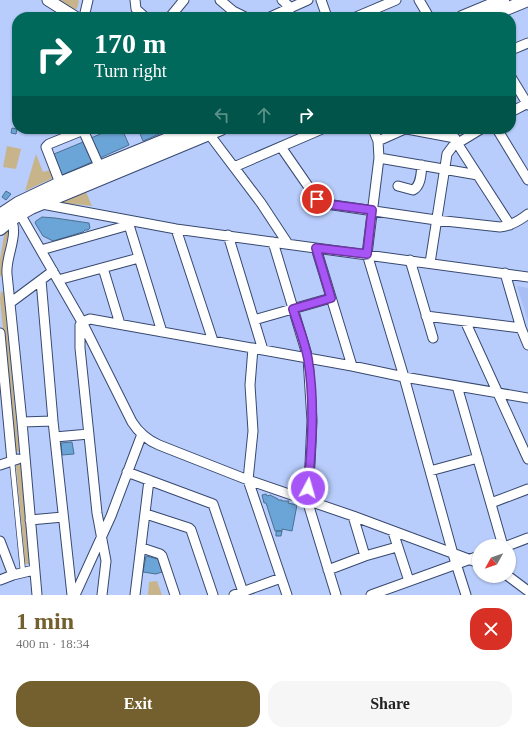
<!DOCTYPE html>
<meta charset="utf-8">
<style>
:root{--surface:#fff;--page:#f6f6f6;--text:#222;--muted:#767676;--accent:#745f2e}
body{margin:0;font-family:"Times New Roman",serif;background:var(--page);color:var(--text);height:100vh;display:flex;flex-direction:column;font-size:15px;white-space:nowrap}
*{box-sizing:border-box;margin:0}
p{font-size:13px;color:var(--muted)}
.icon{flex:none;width:22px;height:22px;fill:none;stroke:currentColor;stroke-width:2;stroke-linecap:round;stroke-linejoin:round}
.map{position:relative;height:595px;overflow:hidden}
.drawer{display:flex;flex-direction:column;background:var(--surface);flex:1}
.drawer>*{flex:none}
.top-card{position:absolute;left:12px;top:12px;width:504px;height:122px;border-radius:16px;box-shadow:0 1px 3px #0004;background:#00695c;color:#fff;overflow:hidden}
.needle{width:26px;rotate:230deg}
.buttons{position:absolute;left:472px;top:539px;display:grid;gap:8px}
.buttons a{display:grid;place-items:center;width:44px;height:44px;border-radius:50%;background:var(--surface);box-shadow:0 1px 3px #0004;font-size:20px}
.pin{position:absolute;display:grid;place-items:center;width:34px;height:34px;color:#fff;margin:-17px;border:2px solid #fff;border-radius:50%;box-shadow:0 1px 4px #0007}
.me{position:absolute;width:44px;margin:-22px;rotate:6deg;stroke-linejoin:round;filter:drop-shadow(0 0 3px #0008)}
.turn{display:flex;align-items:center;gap:14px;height:84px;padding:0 16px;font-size:18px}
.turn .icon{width:52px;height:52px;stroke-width:2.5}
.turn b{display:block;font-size:28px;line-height:34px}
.lanes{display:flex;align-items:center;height:38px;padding:0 16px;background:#0003;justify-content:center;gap:20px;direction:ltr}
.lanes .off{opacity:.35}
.round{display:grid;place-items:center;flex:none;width:42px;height:42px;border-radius:16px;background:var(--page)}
.headline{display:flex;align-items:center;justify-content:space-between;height:68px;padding:0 16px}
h1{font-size:24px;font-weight:800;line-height:30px;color:var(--accent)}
.cta{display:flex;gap:8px;margin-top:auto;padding:8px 16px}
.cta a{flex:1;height:46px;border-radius:16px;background:var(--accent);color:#fff;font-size:16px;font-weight:800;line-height:46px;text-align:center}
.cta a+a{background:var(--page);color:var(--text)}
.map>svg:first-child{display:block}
.built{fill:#a9bff3}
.green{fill:#c7b48a}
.building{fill:#6ba4d6;stroke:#4a7092}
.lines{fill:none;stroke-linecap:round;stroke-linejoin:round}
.service-casing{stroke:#384970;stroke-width:6}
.minor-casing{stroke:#384970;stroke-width:11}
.tertiary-casing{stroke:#384970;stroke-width:13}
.secondary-casing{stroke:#384970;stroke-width:14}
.service{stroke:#fff;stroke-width:4.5}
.minor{stroke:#fff;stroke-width:9}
.tertiary{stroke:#fff;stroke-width:11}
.secondary{stroke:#fff;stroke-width:12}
.route-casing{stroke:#6d37a1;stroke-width:10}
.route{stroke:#a855f7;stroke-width:7}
</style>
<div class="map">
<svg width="528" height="595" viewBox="0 0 528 595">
<rect width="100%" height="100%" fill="#b8cdfc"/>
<path class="built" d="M517 286 528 288V321Z"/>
<path class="green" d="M60 0H78L79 1 77 9H73Z
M7 146 21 149 16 169 3 167Z
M36 154 43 172 50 170 53 178 25 191Z
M86 192 92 206 63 203 62 201Z
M9 229 2 269V275L0 277V260L5 230Z
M1 291 4 293 19 451 18 452 15 451 0 299Z
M19 463 21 464 29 564H26L25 563 16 466Z
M157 581 162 595H148L149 582Z"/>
<path class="building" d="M12 128 17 129 16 134 11 133Z
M112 129H122L129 145 100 158 91 138Z
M138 129H171L143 141Z
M83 142 92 162 62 175 54 154Z
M6 191 11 194 6 200 2 197Z
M42 217 55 218 89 223 90 228 88 230H85L83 232 53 241 43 236 35 223 36 221Z
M72 442 74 454 62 455 61 443Z
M266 494 267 496 270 495 278 499V500H282V501H289L288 503 297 505 292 531 282 529V531H275L266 503H264L262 495Z
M276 531H282L281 536H276Z
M146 556 158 559 162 572 156 574 143 572Z"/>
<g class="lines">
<defs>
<path id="service" d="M12 461 23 572"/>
<path id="minor" d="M135 0 136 9 145 17
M220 0 233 11 245 17
M282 0 291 8
M321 0 327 17
M419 0 429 17
M84 17 88 0
M170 17 184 0
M270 17 308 0
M356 17 396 0
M511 50 528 43
M511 77 528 105
M511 112 528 103
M373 129 378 141 379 158 367 254 404 377 453 554 466 595
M407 129 455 138
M450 129 457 143 510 225
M497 129 528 180
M83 130 100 168
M209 134 261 203 288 244
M378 141 405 129
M281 147 317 199 326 204 436 220 500 227C511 226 519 221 528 214
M379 158 478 175
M234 167 322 129
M60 183 46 147 49 144 86 129
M398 186 413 190C421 186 421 174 422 165
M42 204 176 229 528 277
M8 214C22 232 5 255 7 274L22 422 37 595
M20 214 82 322 132 422C139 433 147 440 159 445L248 480 353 516 479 563
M131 221 129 225 162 332
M176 229 213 341
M228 235 263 350
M273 242 308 358 312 421 310 464 307 500 336 595
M316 248 352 366
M41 250 129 225
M410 260 433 338
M430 263 447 154 453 146 481 129
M103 268 120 324
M505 273 521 328 528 345
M41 280 53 421 72 595
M58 280 139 258
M10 303 53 271
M426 316 521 328
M254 320 331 298
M465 321 528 459
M0 333 12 461
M253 348 250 385 253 431 248 480 287 595
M457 386 503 546
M22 422 53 421
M55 437 89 434
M0 465 18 459
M430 471 478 458
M127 472 213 504 244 595
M491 503 528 489
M146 514 189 528 191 530 213 595
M353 516 365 556
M30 520 63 517
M393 532 409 581
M0 541 13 575
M507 546 528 538
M142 548 160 554 162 556 175 595
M328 570 365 556 397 547
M508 576 528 591
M0 580 13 575 34 570
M75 595 111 516 142 434
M102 595 106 561 97 513 80 348V325L82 322 90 319 352 366 404 377 528 398
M135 595 149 480
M234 595 281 578
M371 595 479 556"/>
<path id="tertiary" d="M48 0 75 17"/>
<path id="secondary" d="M462 17 503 0
M487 17 528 0
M0 215 18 203 60 183 192 129
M0 229 12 219 31 208 221 129"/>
</defs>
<use href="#service" class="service-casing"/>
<use href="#minor" class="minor-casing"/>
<use href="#tertiary" class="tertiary-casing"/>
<use href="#secondary" class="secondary-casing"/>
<use href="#service" class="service"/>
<use href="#minor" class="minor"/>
<use href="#tertiary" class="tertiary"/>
<use href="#secondary" class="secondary"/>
</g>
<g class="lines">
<defs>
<path id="route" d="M308 488C312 445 315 402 308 359 305 342 298 325 293 309L331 298 316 248 367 254 372 210 326 204 317 199"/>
</defs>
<use href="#route" class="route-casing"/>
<use href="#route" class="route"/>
</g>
</svg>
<div class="buttons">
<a><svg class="needle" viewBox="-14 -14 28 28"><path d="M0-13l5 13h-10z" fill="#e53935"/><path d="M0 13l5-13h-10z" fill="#767676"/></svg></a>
</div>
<div class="pin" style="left:317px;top:199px;background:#d93025"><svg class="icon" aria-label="arrive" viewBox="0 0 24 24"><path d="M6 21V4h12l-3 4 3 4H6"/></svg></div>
<svg class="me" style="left:308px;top:488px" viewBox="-20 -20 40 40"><circle r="17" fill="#a855f7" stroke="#fff" stroke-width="3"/><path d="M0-11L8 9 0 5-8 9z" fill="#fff"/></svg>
<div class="top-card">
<div class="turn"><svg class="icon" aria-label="right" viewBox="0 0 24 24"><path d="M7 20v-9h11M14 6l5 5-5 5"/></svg><div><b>170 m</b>Turn right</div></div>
<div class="lanes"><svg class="icon off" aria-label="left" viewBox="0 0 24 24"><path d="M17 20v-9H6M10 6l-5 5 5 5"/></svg><svg class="icon off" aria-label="ahead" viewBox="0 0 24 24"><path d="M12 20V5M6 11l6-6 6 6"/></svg><svg class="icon" aria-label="right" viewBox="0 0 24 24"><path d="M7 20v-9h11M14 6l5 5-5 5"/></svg></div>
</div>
</div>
<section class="drawer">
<div class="headline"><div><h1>1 min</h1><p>400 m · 18:34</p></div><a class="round" style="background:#d93025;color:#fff"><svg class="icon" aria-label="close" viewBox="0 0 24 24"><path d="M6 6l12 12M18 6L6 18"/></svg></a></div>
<div class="cta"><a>Exit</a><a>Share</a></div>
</section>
